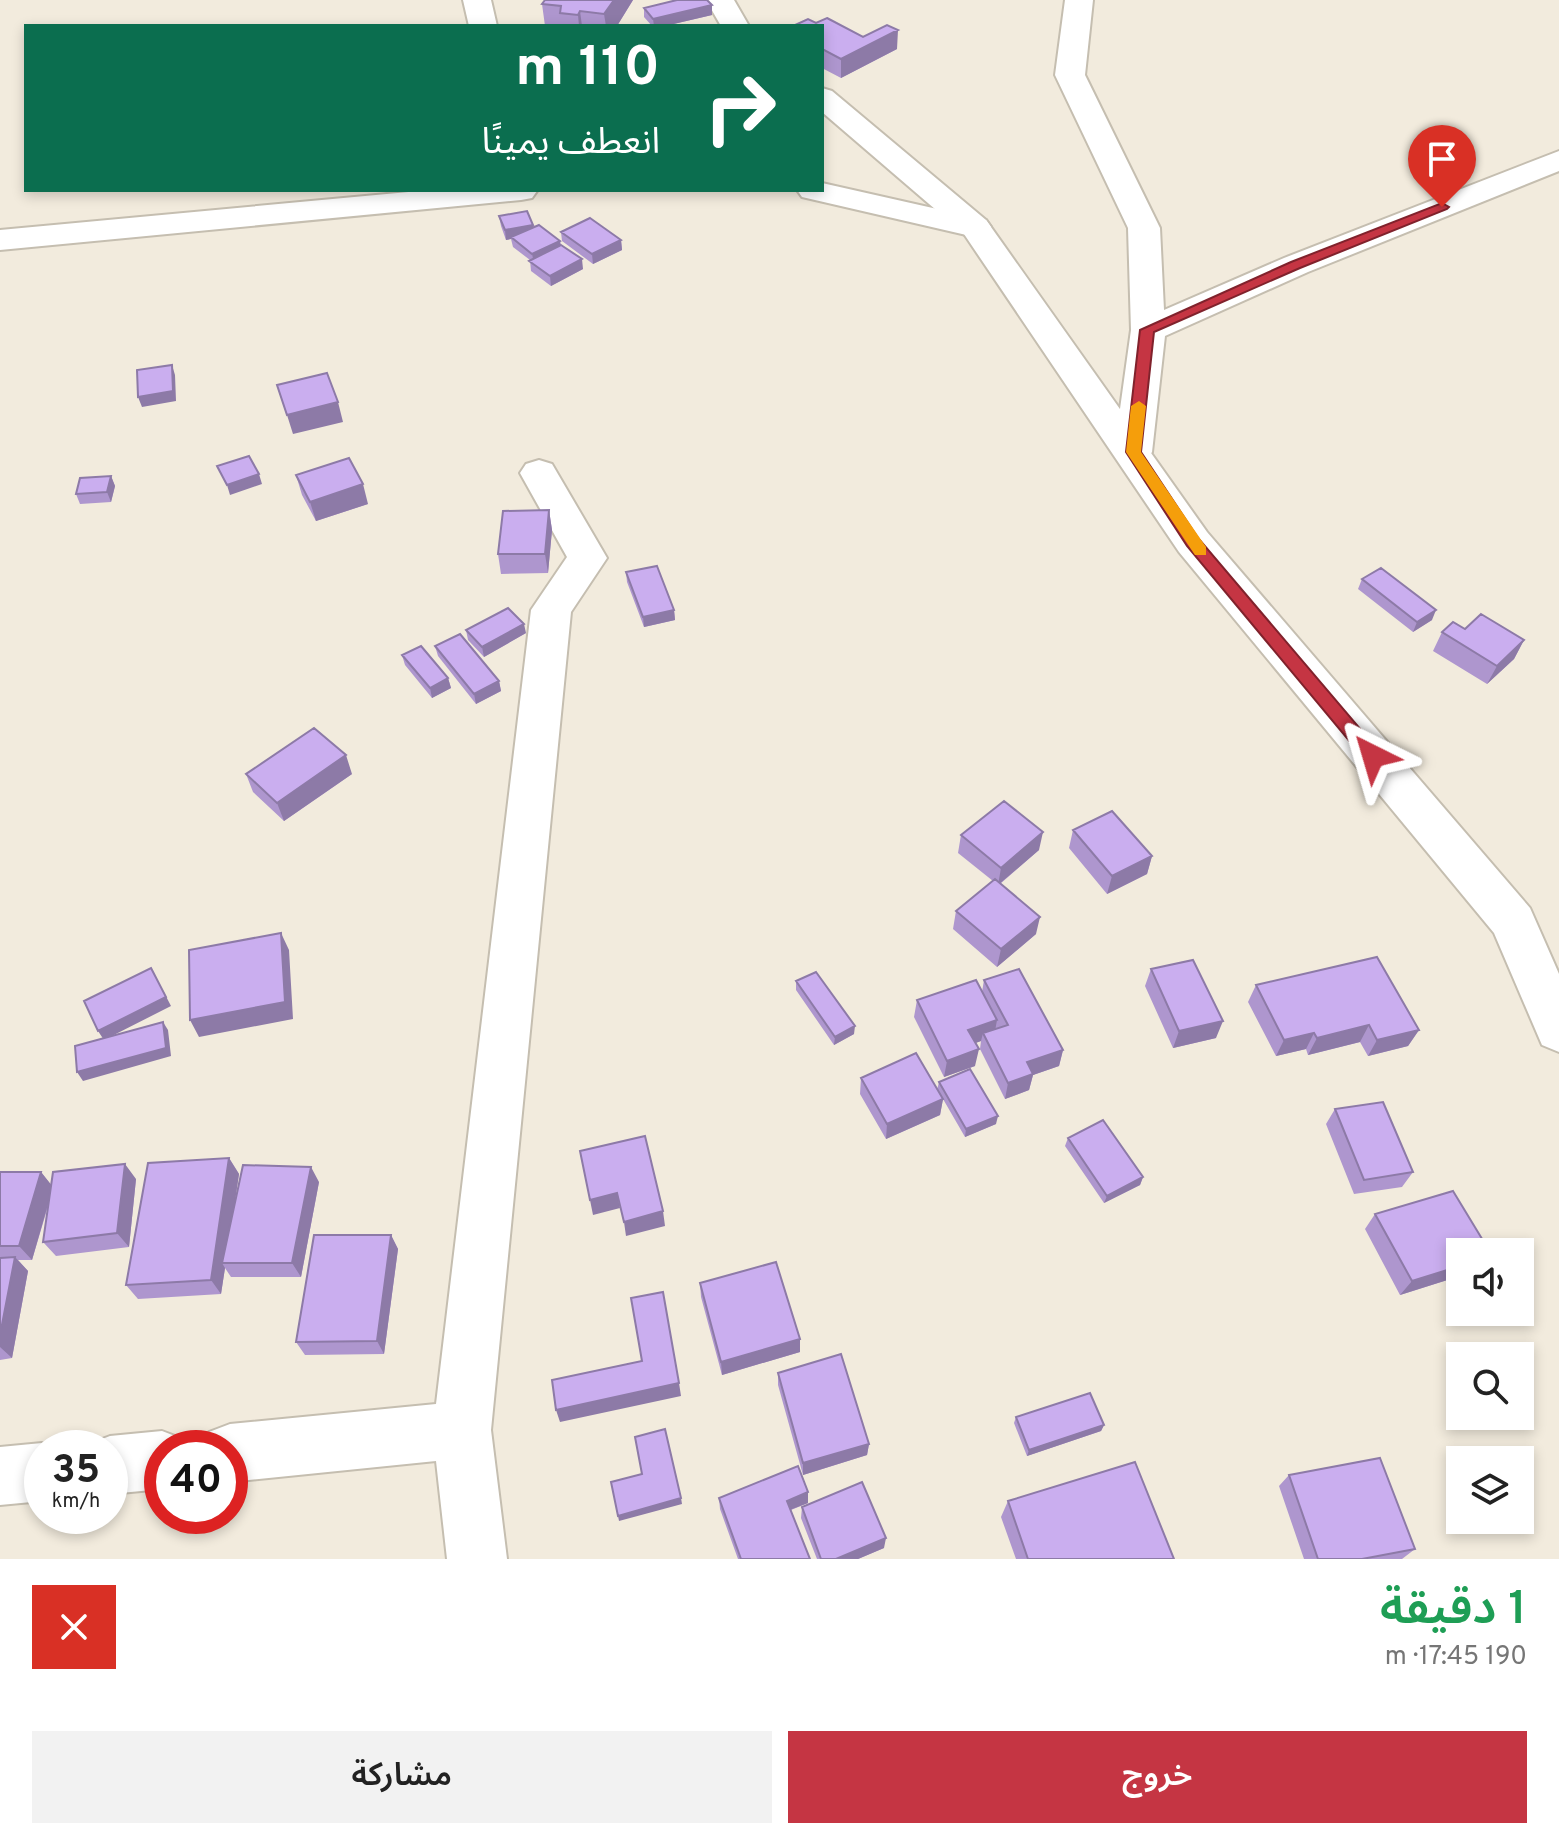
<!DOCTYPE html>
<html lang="ar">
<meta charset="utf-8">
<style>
:root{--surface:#fff;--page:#f2f2f2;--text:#222;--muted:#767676;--accent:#c53543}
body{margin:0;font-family:Overpass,"Noto Sans Arabic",sans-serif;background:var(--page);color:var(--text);direction:rtl;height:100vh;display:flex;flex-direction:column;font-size:30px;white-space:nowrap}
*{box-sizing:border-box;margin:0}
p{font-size:26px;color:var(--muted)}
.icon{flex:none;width:44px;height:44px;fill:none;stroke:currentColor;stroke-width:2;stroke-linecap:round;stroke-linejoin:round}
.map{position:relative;height:1559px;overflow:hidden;direction:ltr}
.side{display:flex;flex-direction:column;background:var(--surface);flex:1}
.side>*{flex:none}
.guide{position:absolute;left:24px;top:24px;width:800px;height:168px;border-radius:0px;box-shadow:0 4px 12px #0003;direction:rtl;background:#0b6e4f;color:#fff;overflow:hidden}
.buttons{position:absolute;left:1446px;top:1238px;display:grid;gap:16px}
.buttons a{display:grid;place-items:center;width:88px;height:88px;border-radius:0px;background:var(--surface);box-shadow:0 4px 12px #0003;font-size:40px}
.speed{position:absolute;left:24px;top:1430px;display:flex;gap:16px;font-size:40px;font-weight:700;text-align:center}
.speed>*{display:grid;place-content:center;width:104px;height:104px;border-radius:50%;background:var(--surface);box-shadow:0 4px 12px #0003;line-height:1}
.speed small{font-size:20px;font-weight:400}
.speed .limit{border:12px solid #d22;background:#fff;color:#111}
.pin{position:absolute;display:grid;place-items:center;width:68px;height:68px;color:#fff;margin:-82px -34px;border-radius:50% 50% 50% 0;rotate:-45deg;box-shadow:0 0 8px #0007}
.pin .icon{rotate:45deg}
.me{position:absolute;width:88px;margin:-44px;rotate:320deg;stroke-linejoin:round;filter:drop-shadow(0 0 6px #0008)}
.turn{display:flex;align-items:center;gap:28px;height:168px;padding:0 32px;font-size:36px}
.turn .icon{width:104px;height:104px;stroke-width:2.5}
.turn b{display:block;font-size:56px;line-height:68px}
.round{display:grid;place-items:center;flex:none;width:84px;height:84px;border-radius:0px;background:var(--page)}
.overview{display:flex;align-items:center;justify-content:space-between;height:136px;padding:0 32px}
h1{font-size:48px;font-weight:600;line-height:60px;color:#1e9e55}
.primary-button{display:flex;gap:16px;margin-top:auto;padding:16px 32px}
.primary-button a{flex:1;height:92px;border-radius:0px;background:var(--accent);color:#fff;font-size:32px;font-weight:600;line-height:92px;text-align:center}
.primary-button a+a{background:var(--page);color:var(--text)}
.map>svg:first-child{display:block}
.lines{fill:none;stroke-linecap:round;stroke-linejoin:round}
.street-casing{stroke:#c5beb0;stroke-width:4}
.secondary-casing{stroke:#c5beb0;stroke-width:4}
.street{fill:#fff;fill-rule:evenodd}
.secondary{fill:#fff;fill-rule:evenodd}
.wall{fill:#ae96ce}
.shaded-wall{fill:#8d7aa7}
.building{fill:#caaeef;stroke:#8d7aa7;stroke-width:2}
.route{fill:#c53543;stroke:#80222c;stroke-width:2}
.slow{fill:#f59e0b}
</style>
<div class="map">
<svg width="1559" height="1559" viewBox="0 0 1559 1559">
<rect width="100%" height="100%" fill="#f2ebdd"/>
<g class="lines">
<defs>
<path id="street" d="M463 0H491L497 26H469Z
M1065 0H1093L1085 75 1160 228 1164 310 1284 258 1559 151V171L1308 272 1165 336 1152 452 1146 461 1133 464 1120 461 1114 452 1131 330 1128 228 1055 75Z
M822 183 986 220 991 227 986 234 975 237 802 197 797 190H822Z
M430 190 537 191 532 198 521 200 0 250V230Z
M539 460 552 464 607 558 571 612 491 1430 507 1559H447L436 1461 230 1482V1448H203L209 1432 230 1424 436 1404 531 610 567 557 520 473 526 464Z
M162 1431 183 1439 186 1448H162V1489L110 1494V1448H88L89 1444 110 1436Z
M42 1443 55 1448H42V1501L0 1505V1447Z"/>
<path id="secondary" d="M706 0H734L749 26H721Z
M822 88 832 91 986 220 1207 532 1530 908 1559 974V1052L1542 1045 1494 933 1179 552 964 234 822 112Z"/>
</defs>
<use href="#street" class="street-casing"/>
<use href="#secondary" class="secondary-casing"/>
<use href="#street" class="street"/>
<use href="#secondary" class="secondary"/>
</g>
<path class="wall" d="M545 0H633L617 26H545L542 4Z
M712 5V15L665 26H652L644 17V8Z
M816 23 863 37 897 49 841 78 822 68V26Z
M499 216 533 225 534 227 560 241 561 245 583 269 551 286 531 271 530 260 513 247 511 239 506 240 501 226Z
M561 232 621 240 622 250 593 264 562 241Z
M296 475 368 504 316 521 302 495Z
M111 476 115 486 111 502 80 504 76 494Z
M549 510 552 530 548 573 501 574 498 554Z
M626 572 674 610 675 620 644 627 627 582Z
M1362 579 1432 620 1413 632 1358 589Z
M1465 629 1524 640 1514 659 1487 684 1433 651 1442 632Z
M466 630 526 633 484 657 468 640Z
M435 646 499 681 501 691 476 704 438 656Z
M402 655 448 678 451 688 432 698 405 665Z
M246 774H352L284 821 253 792Z
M1073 830 1152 856 1147 874 1107 894 1069 848Z
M961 835 1039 850 1000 884 1036 934 997 967 953 929 956 911 993 881 958 853Z
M1151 969 1216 1038 1173 1048 1145 986Z
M984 980 1063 1050 1059 1066 1033 1075 1029 1090 1005 1099 980 1049 981 1041 975 1043V1066L944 1077 914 1017 917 1000 982 992Z
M796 981 854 1034 834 1045 796 990Z
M1256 985 1419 1030 1408 1046 1368 1056 1360 1042 1308 1055 1306 1049 1276 1056 1248 1002Z
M861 1078 937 1090 939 1082 996 1124 965 1137 943 1099 940 1115 886 1139 860 1094Z
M1335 1109 1413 1172 1402 1187 1354 1194 1326 1124Z
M1068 1138 1143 1177 1140 1185 1104 1203 1065 1146Z
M229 1158 239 1174 233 1212 319 1182 301 1277H231L225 1268 221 1294 138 1299 126 1285Z
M0 1172H41L51 1185 136 1179 129 1247 56 1256 43 1242 49 1203 32 1260H18L28 1271 12 1358 0 1360Z
M1375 1214 1460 1252V1276L1400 1295 1365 1229Z
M391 1235 398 1249 384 1354 305 1355 296 1342Z
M700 1283 800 1339V1352L722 1375 701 1297Z
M778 1373 869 1444 867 1455 803 1475 778 1385Z
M1016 1417 1104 1425 1101 1431 1027 1456 1014 1423Z
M1289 1475 1415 1549 1402 1559H1304L1279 1486Z
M719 1498 808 1503 791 1510 810 1559H738L720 1509Z
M1008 1501 1174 1559H1016L1001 1517Z
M802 1507 884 1548 858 1559H817L801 1518Z"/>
<path class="shaded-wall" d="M614 0H633L617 26H606L604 14Z
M712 5V15L665 26H654L653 19Z
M580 11 582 26H579L578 15Z
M898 30 897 49 841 78V59Z
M533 225 535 234 511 237V239L506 240 505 230Z
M621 240 622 250 593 264 592 254Z
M560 241 561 251 534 263 532 254Z
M582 259 583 269 551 286 550 276Z
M172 365 175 375 176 401 142 407 138 397Z
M338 402 343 422 293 434 287 415Z
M259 474 262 484 230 495 227 485Z
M111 476 115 486 111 502 107 492Z
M363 484 368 504 316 521 310 502Z
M549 510 552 530 548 573 545 554Z
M674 610 675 620 644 627 643 617Z
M1436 610 1432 620 1413 632 1417 622Z
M524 624 526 633 484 657 482 647Z
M1524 640 1514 659 1487 684 1497 666Z
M448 678 451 688 432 698 430 688Z
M499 681 501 691 476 704 474 694Z
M346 755 352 774 284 821 277 803Z
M1043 832 1039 850 998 885 1001 868Z
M1152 856 1147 874 1107 894 1112 876Z
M1040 917 1036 934 997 967 1001 949Z
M281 933 289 950 293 1019 199 1037 190 1020Z
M156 977 171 1006 104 1040 98 1031Z
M997 1020 994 1037 983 1033 981 1041 965 1047 968 1030Z
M1223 1021 1216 1038 1173 1048 1179 1031Z
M163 1022 168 1030 171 1056 83 1081 77 1072Z
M1369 1025 1360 1042 1308 1055 1317 1038Z
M855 1026 854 1034 834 1045 835 1037Z
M1419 1030 1408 1046 1368 1056 1377 1040Z
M1314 1033 1306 1049 1276 1056 1284 1040Z
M979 1049 975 1066 944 1077 947 1061Z
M1063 1050 1059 1066 1033 1075 1029 1090 1005 1099 1008 1083 1027 1062Z
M943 1099 940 1115 886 1139 887 1124Z
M998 1116 996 1124 965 1137 966 1129Z
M229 1158 239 1174 226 1263H222L225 1268 221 1294 211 1280Z
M125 1164 136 1179 129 1247 117 1233Z
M311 1167 319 1182 301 1277 292 1263Z
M41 1172 53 1187 32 1260 19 1246Z
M1143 1177 1140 1185 1104 1203 1107 1196Z
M617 1193 620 1208 593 1215 590 1200Z
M663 1211 665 1226 626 1236 624 1222Z
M391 1235 398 1249 384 1354 377 1341Z
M15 1257 28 1271 12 1358 0 1347V1335Z
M1460 1266V1276L1400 1295 1412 1281Z
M800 1339V1352L722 1375 721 1362Z
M679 1383 681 1396 560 1422 556 1410Z
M1104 1425 1101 1431 1027 1456 1029 1450Z
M869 1444 867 1455 803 1475V1463Z
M808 1492V1503L787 1511V1501Z
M681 1498 682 1504 619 1521 618 1516Z
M886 1538 884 1548 858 1559H836Z"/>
<path class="building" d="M545 0H614L604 14 580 11 578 15 560 13 561 6 542 4Z
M677 0H707L712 5 653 19 644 8Z
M827 18 863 37 887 25 898 30 841 59 822 49V26H793L808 19 816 23Z
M527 211 533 225 505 230 499 216Z
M590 218 621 240 592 254 561 232Z
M539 225 560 241 532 254 511 237Z
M561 245 582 259 550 276 529 261Z
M172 365 173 391 138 397 137 370Z
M327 373 338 402 287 415 277 385Z
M249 456 259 474 227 485 217 466Z
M349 458 363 484 310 502 296 475Z
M111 476 107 492 76 494 80 478Z
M549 510 545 554H498L503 511Z
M657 566 674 610 643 617 626 572Z
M1381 568 1436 610 1417 622 1362 579Z
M508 608 524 624 482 647 466 630Z
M1481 614 1524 640 1497 666 1442 632 1453 622 1465 629Z
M460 634 499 681 474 694 435 646Z
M421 646 448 678 430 688 402 655Z
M314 728 346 755 277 803 246 774Z
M1004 801 1043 832 1001 868 961 835Z
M1112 811 1152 856 1112 876 1073 830Z
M995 879 1040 917 1001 949 956 911Z
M281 933 285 1002 190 1020 189 950Z
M1377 957 1419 1030 1377 1040 1369 1025 1317 1038 1314 1033 1284 1040 1256 985Z
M1193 960 1223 1021 1179 1031 1151 969Z
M151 968 166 997 98 1031 84 1001Z
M1019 969 1063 1050 1027 1062 1033 1074 1008 1083 983 1033 1008 1025 984 980Z
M816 972 855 1026 835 1037 796 981Z
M976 980 997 1020 968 1030 979 1049 947 1061 917 1000Z
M163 1022 166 1048 77 1072 75 1046Z
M916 1053 943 1099 887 1124 861 1078Z
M970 1069 998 1116 966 1129 939 1082Z
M1383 1102 1413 1172 1364 1180 1335 1109Z
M1103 1120 1143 1177 1107 1196 1068 1138Z
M645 1136 663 1211 624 1222 617 1193 590 1200 580 1151Z
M229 1158 211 1280 126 1285 148 1163Z
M125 1164 117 1233 43 1242 53 1172Z
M243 1165 311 1167 292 1263H222Z
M0 1172H41L19 1246H0Z
M1453 1191 1490 1252H1460V1266L1412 1281 1375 1214Z
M314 1235H391L377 1341 296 1342Z
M15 1257 0 1335V1258Z
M776 1262 800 1339 721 1362 700 1283Z
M663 1292 679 1383 556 1410 552 1380 642 1361 631 1298Z
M841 1354 869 1444 803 1463 778 1373Z
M1090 1393 1104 1425 1029 1450 1016 1417Z
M665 1429 681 1498 618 1516 611 1482 642 1474 635 1437Z
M1380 1458 1415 1549 1362 1559H1318L1289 1475Z
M1135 1462 1174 1559H1028L1008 1501Z
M798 1466 808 1492 787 1501 810 1559H741L719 1498Z
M862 1482 886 1538 836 1559H821L802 1507Z"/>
<path class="route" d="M1442 203 1449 207 1447 209 1300 268 1154 332 1141 452 1198 538 1379 751 1382 756 1379 761H1366L1187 546 1126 452 1140 330 1291 262Z"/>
<path class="slow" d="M1139 401 1146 406 1141 452 1206 547V555H1195L1126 452 1131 406Z"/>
</svg>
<div class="buttons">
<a><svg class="icon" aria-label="sound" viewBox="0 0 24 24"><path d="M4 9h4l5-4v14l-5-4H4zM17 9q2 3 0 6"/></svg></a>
<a><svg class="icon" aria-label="search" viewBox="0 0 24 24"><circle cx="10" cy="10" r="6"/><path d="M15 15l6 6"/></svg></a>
<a><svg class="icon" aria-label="layers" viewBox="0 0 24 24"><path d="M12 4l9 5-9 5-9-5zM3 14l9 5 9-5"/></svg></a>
</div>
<div class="speed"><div>35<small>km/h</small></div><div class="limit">40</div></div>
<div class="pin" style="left:1442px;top:207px;background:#d93025"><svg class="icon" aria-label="arrive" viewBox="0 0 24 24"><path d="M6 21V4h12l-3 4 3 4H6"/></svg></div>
<svg class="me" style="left:1373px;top:756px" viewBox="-20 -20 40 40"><path d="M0-17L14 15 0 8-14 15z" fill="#c53543" stroke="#fff" stroke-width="4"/></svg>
<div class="guide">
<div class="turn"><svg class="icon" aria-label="right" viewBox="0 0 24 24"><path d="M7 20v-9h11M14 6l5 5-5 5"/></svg><div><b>110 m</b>انعطف يمينًا</div></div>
</div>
</div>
<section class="side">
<div class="overview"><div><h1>1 دقيقة</h1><p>190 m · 17:45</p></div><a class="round" style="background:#d93025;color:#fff"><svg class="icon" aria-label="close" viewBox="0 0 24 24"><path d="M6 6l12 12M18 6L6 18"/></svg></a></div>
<div class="primary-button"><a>خروج</a><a>مشاركة</a></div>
</section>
